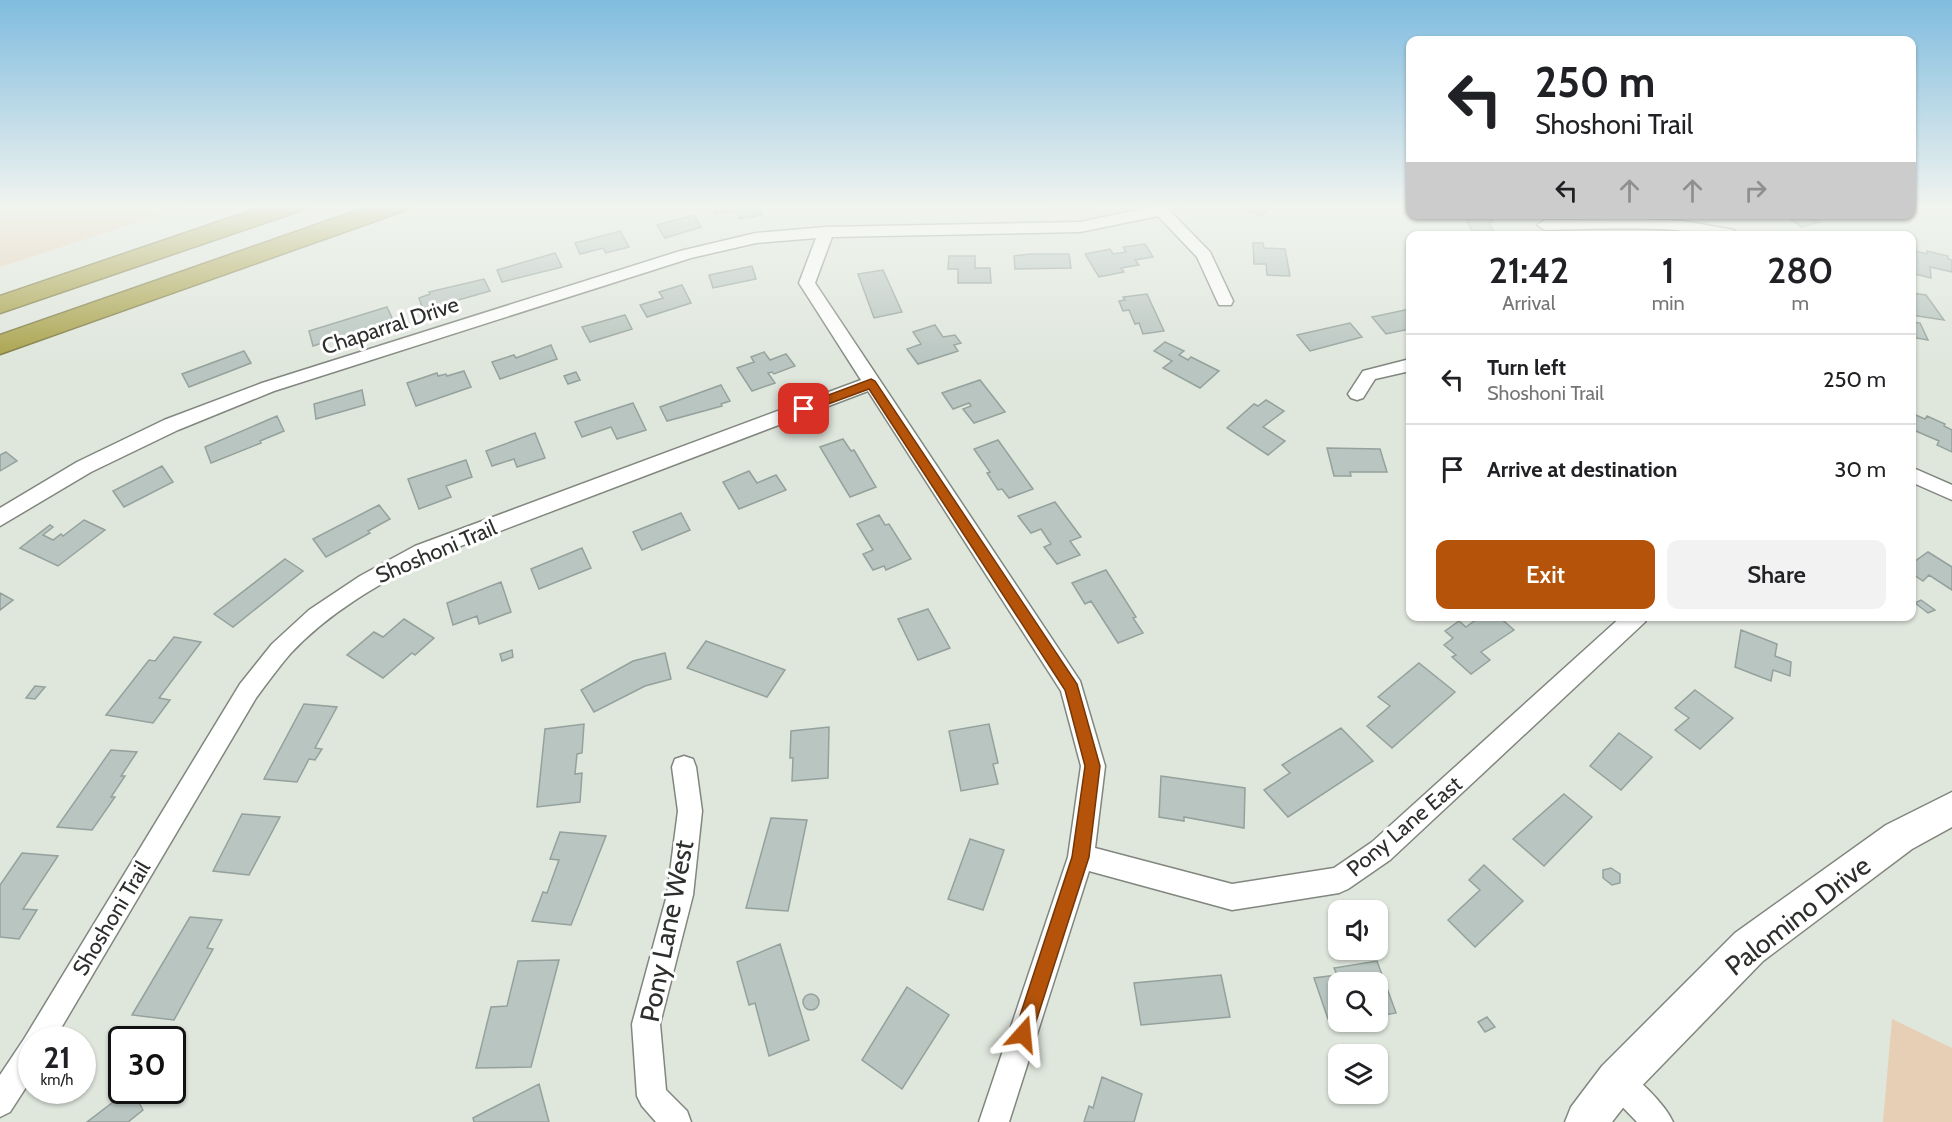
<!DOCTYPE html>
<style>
:root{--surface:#fff;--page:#f2f2f2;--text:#202124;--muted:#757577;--line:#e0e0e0;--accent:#b45309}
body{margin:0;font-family:Cabin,sans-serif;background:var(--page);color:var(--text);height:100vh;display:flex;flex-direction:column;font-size:22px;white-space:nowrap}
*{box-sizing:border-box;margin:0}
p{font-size:20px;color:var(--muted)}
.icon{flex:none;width:33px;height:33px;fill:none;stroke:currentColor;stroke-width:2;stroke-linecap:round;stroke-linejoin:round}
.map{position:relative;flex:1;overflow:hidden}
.sheet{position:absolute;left:1406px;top:231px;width:510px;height:390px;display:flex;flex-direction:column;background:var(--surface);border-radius:12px;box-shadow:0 2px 4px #0004}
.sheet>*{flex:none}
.hud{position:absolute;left:1406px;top:36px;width:510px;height:183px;border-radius:12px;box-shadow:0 2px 4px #0004;background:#fff;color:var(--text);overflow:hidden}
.buttons{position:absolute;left:1328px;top:900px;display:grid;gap:12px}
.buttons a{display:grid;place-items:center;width:60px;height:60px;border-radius:12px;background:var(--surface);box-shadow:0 2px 4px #0004;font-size:30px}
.speed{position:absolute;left:18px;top:1026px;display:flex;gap:12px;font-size:30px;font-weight:700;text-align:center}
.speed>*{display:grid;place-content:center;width:78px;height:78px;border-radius:50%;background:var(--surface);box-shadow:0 2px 4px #0004;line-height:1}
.speed small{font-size:15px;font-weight:400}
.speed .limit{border:3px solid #111;border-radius:9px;background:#fff;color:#111}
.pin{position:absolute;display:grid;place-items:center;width:51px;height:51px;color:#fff;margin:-26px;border-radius:12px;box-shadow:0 3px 9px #0006}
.me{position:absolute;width:66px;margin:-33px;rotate:18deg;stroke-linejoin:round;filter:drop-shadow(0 0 4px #0008)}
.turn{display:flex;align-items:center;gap:21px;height:126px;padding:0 30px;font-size:27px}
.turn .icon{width:78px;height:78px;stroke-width:2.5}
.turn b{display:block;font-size:42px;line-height:51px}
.lanes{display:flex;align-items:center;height:57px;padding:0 30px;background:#0003;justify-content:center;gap:30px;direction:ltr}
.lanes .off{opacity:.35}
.eta{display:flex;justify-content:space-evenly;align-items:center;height:102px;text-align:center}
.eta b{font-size:36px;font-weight:600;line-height:42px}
.cta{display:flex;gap:12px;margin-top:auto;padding:12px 30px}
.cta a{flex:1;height:69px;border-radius:12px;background:var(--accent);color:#fff;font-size:24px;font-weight:600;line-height:69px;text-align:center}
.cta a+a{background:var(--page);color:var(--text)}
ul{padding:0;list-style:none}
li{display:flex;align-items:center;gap:18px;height:90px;padding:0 30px;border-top:2px solid var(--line)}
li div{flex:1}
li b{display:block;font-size:22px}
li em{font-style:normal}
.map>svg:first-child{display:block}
.green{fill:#e6cfb4}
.building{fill:#b8c5c0;stroke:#94a19c;stroke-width:1.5}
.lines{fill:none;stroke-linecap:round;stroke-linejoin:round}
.street-casing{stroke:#81877e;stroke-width:3}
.secondary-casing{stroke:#81877e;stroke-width:3}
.highway-casing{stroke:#7d7a40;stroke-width:3}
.street{fill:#fff;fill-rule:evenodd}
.secondary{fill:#fff;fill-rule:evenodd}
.highway{fill:#a9a24b;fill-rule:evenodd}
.route{fill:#b45309;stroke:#753606;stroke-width:1.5}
.labels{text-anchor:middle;stroke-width:6;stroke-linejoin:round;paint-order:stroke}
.street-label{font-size:22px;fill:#2c2f2b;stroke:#fff}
.near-street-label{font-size:27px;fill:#2c2f2b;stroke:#fff}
</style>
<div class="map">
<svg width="1952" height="1122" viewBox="0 0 1952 1122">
<rect width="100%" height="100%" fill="#dfe6dc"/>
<path class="green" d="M0 205H190L0 267Z
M1045 205H1096L1097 210 1046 213Z
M1892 1019 1952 1048V1122H1883Z"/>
<path class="building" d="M712 205H759L762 215 739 219 737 211 715 214Z
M1237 205H1275L1261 216Z
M1464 214H1489L1493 222H1489L1494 232 1472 231Z
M1782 214H1809L1820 222 1802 227Z
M694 215 701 227 665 238 657 225Z
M620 231 629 247 606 253 603 248 580 254 575 243Z
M1253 243H1263L1264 248 1285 249 1290 276 1267 275 1266 264H1254Z
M1145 244 1153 257 1135 260 1139 265 1121 268 1124 272 1099 277 1085 254 1110 249 1113 254 1126 252 1123 247Z
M1911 250 1927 254V251L1948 256V259L1952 260V272L1930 267 1931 278 1911 273Z
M555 253 562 267 502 282 497 270Z
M1030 254H1069L1071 268 1015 269 1014 256Z
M949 256H975V268H990L991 283H958V269H948Z
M752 266 756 279 713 288 709 275Z
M883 270 902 312 874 318 858 274Z
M484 279 490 291 423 310 419 298 430 294 429 292Z
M682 285 691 303 647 317 640 305 663 298 659 292Z
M1911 293 1926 295 1944 320 1911 315Z
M1147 294 1164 331 1143 334 1139 323 1135 324 1129 310 1123 311 1119 301 1125 300 1123 297Z
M387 307 393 320 313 346 309 331Z
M1410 309V329L1386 334 1372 317Z
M625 315 632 329 590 342 582 327Z
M1911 322 1920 323 1928 340 1911 337Z
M1350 323 1362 337 1310 351 1297 335Z
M935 325 943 337 955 335 961 343 954 345 958 351 918 364 907 349 921 344 913 332Z
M1165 342 1184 351 1179 355 1188 360 1191 357 1219 371 1200 388 1163 368 1172 361 1154 351Z
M551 345 557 359 500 379 492 362 514 355 516 358Z
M244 351 251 363 189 387 182 374Z
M764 352 770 360 786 354 795 366 774 374 772 372 768 373 775 383 752 391 737 368 754 362 751 357Z
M464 371 471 387 416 406 407 383 437 373 438 376 446 374 447 376Z
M576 372 580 380 568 384 564 376Z
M980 380 1005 412 974 423 963 409 971 406 969 403 953 409 942 393Z
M721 385 730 401 721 404 722 406 667 421 660 407Z
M362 390 365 405 316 419 314 404Z
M1266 400 1284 411 1263 427 1285 441 1268 455 1227 428 1254 404 1258 406Z
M633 403 646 430 617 439 611 427 582 437 575 422Z
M1911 413 1925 419 1927 416 1945 424 1944 426 1952 430V452L1937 445 1939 441 1911 429Z
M277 416 284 431 260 441 261 443 211 463 205 447Z
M535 433 545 458 517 467 514 459 492 466 486 451Z
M843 439 851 451 854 450 876 487 850 497 820 447Z
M998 440 1033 489 1009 498 1002 489 998 490 987 473 990 472 974 449Z
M1327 448 1380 449 1387 472H1350L1351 476H1334Z
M6 452 17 461 0 471V455Z
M466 460 472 477 446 486 451 497 419 509 408 479Z
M162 466 173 482 124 507 113 491Z
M749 471 757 483 776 475 786 490 739 509 723 482Z
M1055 502 1081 537 1070 541 1080 555 1057 564 1044 547 1051 544 1041 529 1031 533 1018 516Z
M379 505 390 519 368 531 370 533 326 557 313 539Z
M681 513 690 530 642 550 633 532Z
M879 515 885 525 889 524 911 559 886 570 884 566 873 570 863 554 873 550 857 524Z
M84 520 105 530 58 566 20 548 50 525 53 527 43 535 53 540 61 534 63 536Z
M582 548 591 568 539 589 531 569Z
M1928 552 1952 567V590L1929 575 1923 581 1911 573V564Z
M285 559 303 571 233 627 214 614Z
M1106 570 1136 617 1133 618 1143 633 1118 643 1091 601 1085 604 1072 583Z
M501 582 511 612 479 624 477 616 453 625 447 603Z
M0 593 13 600 0 610Z
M1921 600 1935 610 1928 613 1915 603Z
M928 609 950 648 918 660 898 619Z
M1481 616H1498L1514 630 1481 652 1490 660 1471 674 1452 657 1456 655 1444 645 1453 638 1445 631 1459 621 1466 627Z
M404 619 434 638 415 655 412 653 383 678 347 655 374 632 383 637Z
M1741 630 1777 644 1775 656 1791 662 1790 676 1773 670 1771 681 1735 667Z
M174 637 201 642 159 698 170 700 153 723 106 715 149 660 155 661Z
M706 641 785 670 767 697 687 668Z
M512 650 513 657 502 661 500 654Z
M665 653 671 679 645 686 594 712 581 690 633 661Z
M1419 663 1455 692 1392 748 1367 726 1390 706 1378 697Z
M35 686 45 687 35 699 26 698Z
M1695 690 1733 718 1700 749 1675 730 1689 718 1675 708Z
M304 704 337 707 315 748 322 749 315 760 309 759 297 782 264 779Z
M584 724 582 753 577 754 575 774 582 773 580 802 537 807 545 729Z
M989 724 998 763 993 764 998 784 961 791 949 731Z
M829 727 828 778 792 781 793 758H790L791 731Z
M1341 728 1373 761 1288 817 1264 790 1290 773 1282 765Z
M1619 733 1652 757 1621 790 1590 766Z
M111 750 137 752 121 776H125L111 797H115L92 830 57 827Z
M1161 776 1245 788 1244 828 1184 817V821L1159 817Z
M1564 794 1592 817 1544 866 1513 839Z
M242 814 280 817 249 875 213 871Z
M771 818 807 820 788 911 746 908Z
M560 832 606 836 571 925 532 921 543 892 547 893 559 860 550 859Z
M970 839 1004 850 983 910 948 899Z
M22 853 58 856 23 909 37 910 19 939 0 937V885Z
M1484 865 1523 901 1475 947 1448 920 1480 890 1469 880Z
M1611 868 1620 874V883L1612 885 1603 878V870Z
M190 917 222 920 207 948 213 949 174 1020 132 1015Z
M780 944 809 1040 769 1056 755 1003 749 1005 737 962Z
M559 960 531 1067 476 1068 491 1007 507 1006 518 961Z
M1377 961 1396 1013 1377 1016V982H1338V1017L1328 1019 1314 978 1337 975 1334 968Z
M1221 975 1230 1017 1141 1025 1134 983Z
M907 987 949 1015 902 1089 862 1060Z
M803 1002a8 8 0 1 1 16 0a8 8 0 1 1-16 0Z
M1487 1017 1495 1027 1485 1032 1478 1022Z
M1102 1077 1142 1094 1134 1122H1084L1089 1106 1093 1108Z
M539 1084 549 1122H474L473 1118Z
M129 1090H132L143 1110 128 1122H87Z"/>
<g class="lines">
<defs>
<path id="street" d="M1161 205H1179L1171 212 1210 252 1233 301 1231 305H1219L1197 257 1158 216 1080 232 832 237 815 283 1080 681 1105 766 1095 848 1232 884 1334 868 1372 842 1622 616H1648L1645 622 1390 860 1348 889 1339 893 1232 910 1089 871 1009 1122H979L1068 857 1081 766 1061 691 868 391 429 558C379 584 329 612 290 654 278 668 267 683 256 698L54 1040H32V1078L10 1112 0 1117V1075L24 1039 240 684 272 644 309 610 360 576 415 546 861 380 799 283 816 238 756 243 691 258 274 391 178 430 91 472 0 526V508L77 462 164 420 262 383 680 251 756 233 826 227 1080 222Z
M1637 219 1683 221 1734 230 1736 233 1734 236C1710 236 1685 230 1661 229 1622 227 1583 229 1545 230L1537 225 1545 220Z
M1410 359V371L1375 379 1363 398 1357 400 1351 398 1348 394 1363 371Z
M1911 467 1952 485V500L1911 482Z
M684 756 693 759 696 767 702 811 693 895 660 1024 666 1090 687 1111 691 1122H656L642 1106 637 1096 632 1024 667 895 678 811 672 767 675 759Z
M1617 1066C1635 1074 1665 1104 1673 1122H1637L1607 1091 1602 1081 1607 1071Z"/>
<path id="secondary" d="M1952 792V827L1912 849 1763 961 1632 1096 1612 1122H1565L1571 1107 1602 1066 1735 933 1886 825Z"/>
<path id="highway" d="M268 205H305L302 210 0 313V296Z
M373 205H409L406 210 0 354V335Z"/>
</defs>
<use href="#street" class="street-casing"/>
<use href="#secondary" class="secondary-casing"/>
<use href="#highway" class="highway-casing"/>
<use href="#street" class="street"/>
<use href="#secondary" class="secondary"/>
<use href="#highway" class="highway"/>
</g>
<linearGradient id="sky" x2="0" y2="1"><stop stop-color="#80bcdf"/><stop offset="0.57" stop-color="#f1f4ef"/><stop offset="1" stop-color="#f1f4ef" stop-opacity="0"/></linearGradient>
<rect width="1952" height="362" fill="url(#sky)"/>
<path class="route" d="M871 379 875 381 1077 684 1100 766 1089 857 1032 1034 1030 1040 1023 1043 1017 1040 1014 1034 1072 857 1085 766 1065 690 869 389 804 413 798 409 799 406Z"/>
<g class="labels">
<g class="street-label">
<text transform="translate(390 325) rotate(-18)" y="8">Chaparral Drive</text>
<text transform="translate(436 551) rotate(-23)" y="8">Shoshoni Trail</text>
<text transform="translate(1404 826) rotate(-40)" y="8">Pony Lane East</text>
<text transform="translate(111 918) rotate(-59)" y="8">Shoshoni Trail</text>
</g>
<g class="near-street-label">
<text transform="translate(1798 916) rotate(-38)" y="9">Palomino Drive</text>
<text transform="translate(667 931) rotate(-79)" y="9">Pony Lane West</text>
</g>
</g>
</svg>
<div class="buttons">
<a><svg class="icon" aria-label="sound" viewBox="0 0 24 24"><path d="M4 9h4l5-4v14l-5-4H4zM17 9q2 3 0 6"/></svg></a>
<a><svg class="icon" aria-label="search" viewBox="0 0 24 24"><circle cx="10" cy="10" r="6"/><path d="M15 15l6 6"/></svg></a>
<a><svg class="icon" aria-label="layers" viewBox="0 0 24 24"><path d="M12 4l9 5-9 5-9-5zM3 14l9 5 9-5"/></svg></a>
</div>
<div class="speed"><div>21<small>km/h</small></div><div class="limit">30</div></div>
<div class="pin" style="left:804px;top:409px;background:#d93025"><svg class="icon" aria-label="arrive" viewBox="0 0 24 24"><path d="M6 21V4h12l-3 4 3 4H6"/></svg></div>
<svg class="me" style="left:1023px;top:1034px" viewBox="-20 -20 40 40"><path d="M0-17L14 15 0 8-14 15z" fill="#b45309" stroke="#fff" stroke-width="4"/></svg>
<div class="hud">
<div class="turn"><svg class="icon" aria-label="left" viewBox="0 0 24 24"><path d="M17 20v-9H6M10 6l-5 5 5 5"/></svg><div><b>250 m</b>Shoshoni Trail</div></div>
<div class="lanes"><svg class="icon" aria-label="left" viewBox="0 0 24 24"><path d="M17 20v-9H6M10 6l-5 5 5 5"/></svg><svg class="icon off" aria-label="ahead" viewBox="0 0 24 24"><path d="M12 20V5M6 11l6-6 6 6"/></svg><svg class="icon off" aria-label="ahead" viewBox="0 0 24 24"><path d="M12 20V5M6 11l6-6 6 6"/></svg><svg class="icon off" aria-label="right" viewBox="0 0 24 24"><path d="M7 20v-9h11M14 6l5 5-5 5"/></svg></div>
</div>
<section class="sheet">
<div class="eta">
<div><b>21:42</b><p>Arrival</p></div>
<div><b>1</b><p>min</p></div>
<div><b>280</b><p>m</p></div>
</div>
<ul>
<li><svg class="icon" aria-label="left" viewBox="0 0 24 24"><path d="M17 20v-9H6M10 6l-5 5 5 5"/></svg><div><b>Turn left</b><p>Shoshoni Trail</p></div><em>250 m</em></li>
<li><svg class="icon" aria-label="arrive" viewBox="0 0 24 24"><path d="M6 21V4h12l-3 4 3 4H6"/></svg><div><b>Arrive at destination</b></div><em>30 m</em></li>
</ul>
<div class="cta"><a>Exit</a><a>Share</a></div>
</section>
</div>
